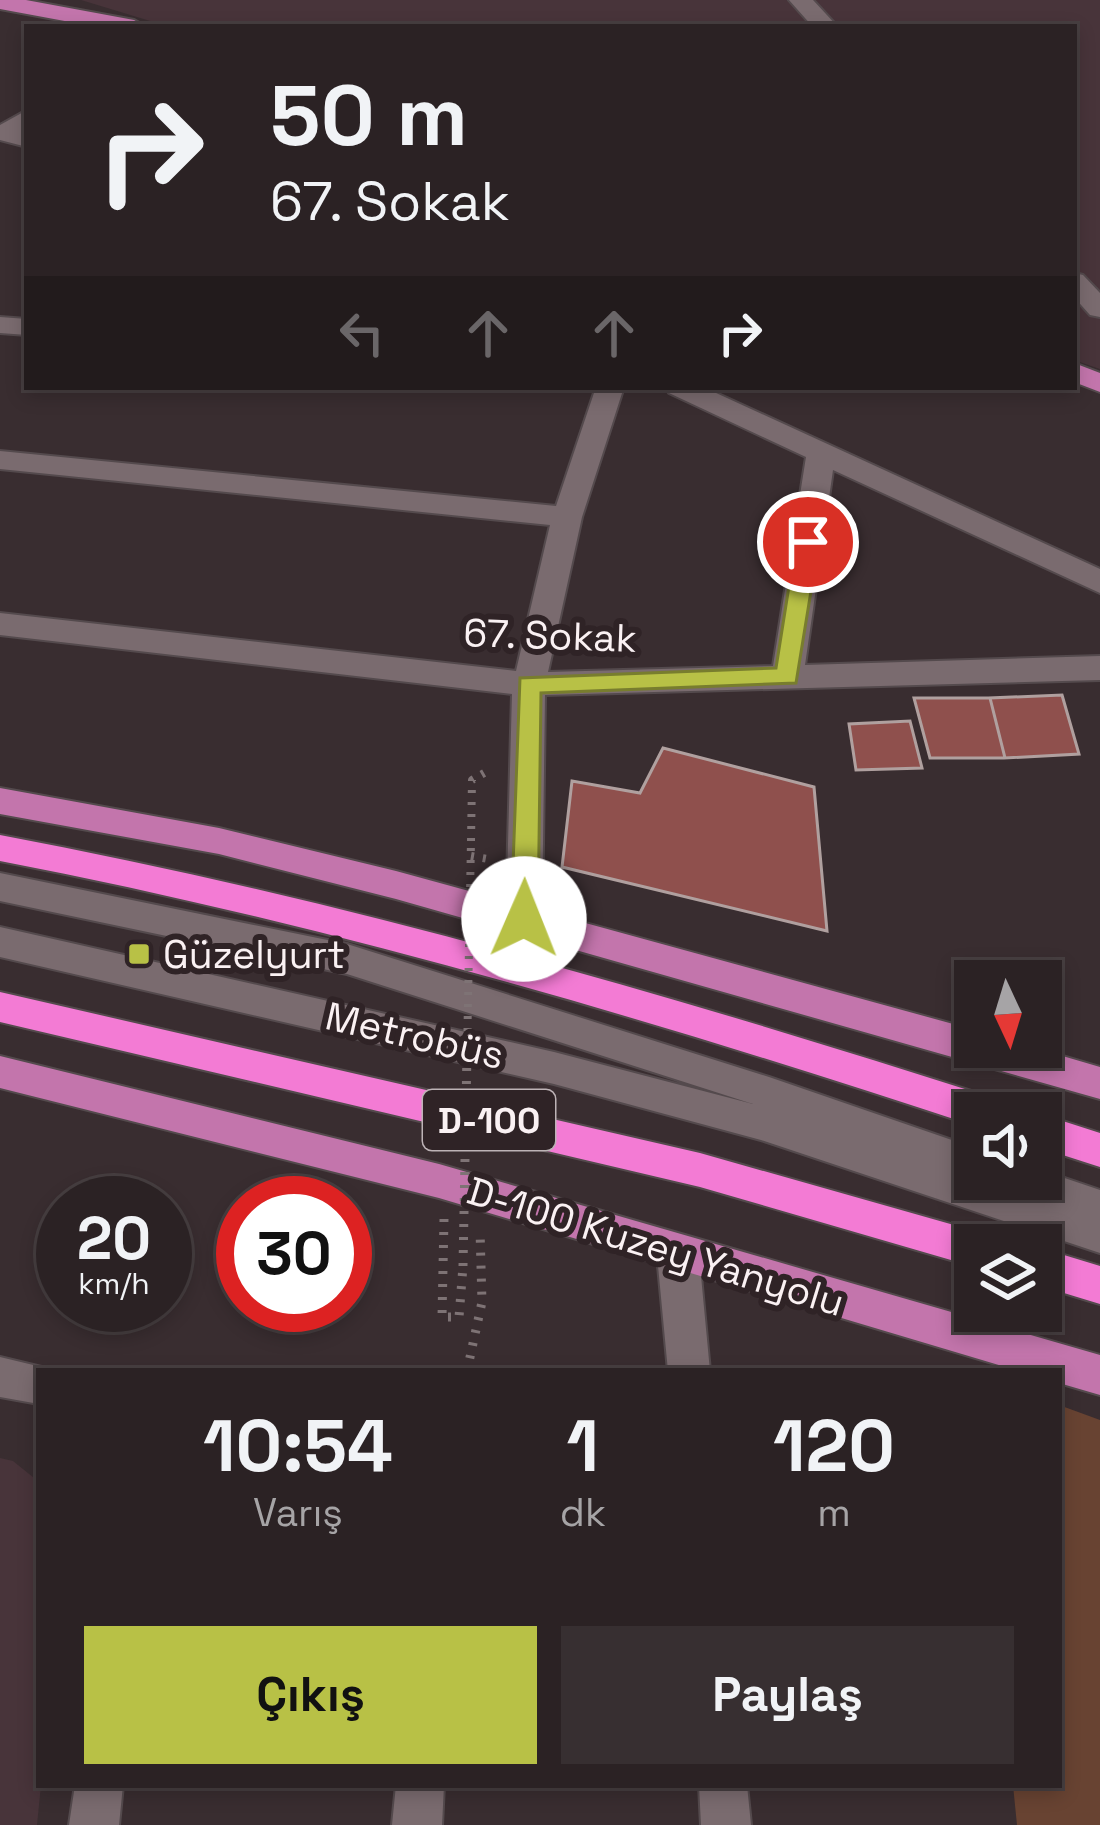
<!DOCTYPE html>
<html lang="tr">
<meta charset="utf-8">
<style>
:root{--surface:#2b2224;--page:#372f31;--text:#f1f3f6;--muted:#a6a4a6;--line:#473f41;--accent:#b8c146}
body{margin:0;font-family:"Space Grotesk",sans-serif;background:var(--page);color:var(--text);height:100vh;display:flex;flex-direction:column;font-size:45px;white-space:nowrap}
*{box-sizing:border-box;margin:0}
p{font-size:39px;color:var(--muted)}
.icon{flex:none;width:66px;height:66px;fill:none;stroke:currentColor;stroke-width:2;stroke-linecap:round;stroke-linejoin:round}
.map{position:relative;flex:1;overflow:hidden}
.drawer{position:absolute;left:36px;top:1368px;width:1026px;height:420px;display:flex;flex-direction:column;background:var(--surface);border-radius:0px;box-shadow:0 6px 18px #0003,0 0 0 3px var(--line)}
.drawer>*{flex:none}
.top-card{position:absolute;left:24px;top:24px;width:1053px;height:366px;border-radius:0px;box-shadow:0 6px 18px #0003,0 0 0 3px var(--line);background:#2b2224;color:var(--text);overflow:hidden}
.needle{width:78px;rotate:176deg}
.buttons{position:absolute;left:954px;top:960px;display:grid;gap:24px}
.buttons a{display:grid;place-items:center;width:108px;height:108px;border-radius:0px;background:var(--surface);box-shadow:0 6px 18px #0003,0 0 0 3px var(--line);font-size:60px}
.speed{position:absolute;left:36px;top:1176px;display:flex;gap:24px;font-size:60px;font-weight:700;text-align:center}
.speed>*{display:grid;place-content:center;width:156px;height:156px;border-radius:50%;background:var(--surface);box-shadow:0 6px 18px #0003,0 0 0 3px var(--line);line-height:1}
.speed small{font-size:30px;font-weight:400}
.speed .limit{border:18px solid #d22;background:#fff;color:#111}
.pin{position:absolute;display:grid;place-items:center;width:102px;height:102px;color:#fff;margin:-51px;border:6px solid #fff;border-radius:50%;box-shadow:0 3px 12px #0007}
.me{position:absolute;width:132px;margin:-66px;rotate:1deg;stroke-linejoin:round;filter:drop-shadow(0 0 9px #0008)}
.turn{display:flex;align-items:center;gap:42px;height:252px;padding:0 48px;font-size:54px}
.turn .icon{width:156px;height:156px;stroke-width:2.5}
.turn b{display:block;font-size:84px;line-height:102px}
.lanes{display:flex;align-items:center;height:114px;padding:0 48px;background:#0003;justify-content:center;gap:60px;direction:ltr}
.lanes .off{opacity:.35}
.eta{display:flex;justify-content:space-evenly;align-items:center;height:204px;text-align:center}
.eta b{font-size:72px;font-weight:600;line-height:84px}
.primary-button{display:flex;gap:24px;margin-top:auto;padding:24px 48px}
.primary-button a{flex:1;height:138px;border-radius:0px;background:var(--accent);color:#111;font-size:48px;font-weight:600;line-height:138px;text-align:center}
.primary-button a+a{background:var(--page);color:var(--text)}
.map>svg:first-child{display:block}
.built{fill:#48343a}
.green{fill:#684332}
.building{fill:#8f504d;stroke:#b0a09f;stroke-width:3}
.lines{fill:none;stroke-linecap:round;stroke-linejoin:round}
.minor-casing{stroke:#544a4d;stroke-width:4}
.major-casing{stroke:#544a4d;stroke-width:4}
.highway-casing{stroke:#544a4d;stroke-width:4}
.path-far1{stroke:#7e7375;stroke-width:8;stroke-dasharray:3 9;stroke-linecap:butt}
.path{stroke:#7e7375;stroke-width:9;stroke-dasharray:3 10;stroke-linecap:butt}
.minor{fill:#7a6b6f;fill-rule:evenodd}
.major{fill:#c375ac;fill-rule:evenodd}
.highway{fill:#f37bd4;fill-rule:evenodd}
.path-bridge-far1{stroke:#7e7375;stroke-width:8;stroke-dasharray:3 9;stroke-linecap:butt}
.path-bridge{stroke:#7e7375;stroke-width:9;stroke-dasharray:3 10;stroke-linecap:butt}
.route{fill:#b8c146;stroke:#787d2e;stroke-width:3}
.poi-dot{fill:#b8c146;stroke:#2f2326;stroke-width:4.5}
.labels{text-anchor:middle;stroke-width:12;stroke-linejoin:round;paint-order:stroke}
.shield{fill:#2f2326;stroke:#bdb3b6;stroke-width:3}
.shield-label{font-size:36px;font-weight:bold;fill:#faf1f3}
.street-label{font-size:39px;fill:#faf1f3;stroke:#2f2326}
.poi-label{font-size:39px;fill:#faf1f3;stroke:#2f2326;text-anchor:start}
</style>
<div class="map">
<svg width="1100" height="1825" viewBox="0 0 1100 1825">
<rect width="100%" height="100%" fill="#392d30"/>
<path class="built" d="M81 0H1100V369L1074 360V27H170Z
M0 1458 13 1461 39 1482 41 1785 37 1825H0Z"/>
<path class="green" d="M1059 1405 1100 1420V1825H1017L1013 1785H1059Z"/>
<path class="building" d="M1062 695 1079 754 1005 758 990 698Z
M914 698H990L1005 758H930Z
M910 721 922 768 856 770 849 724Z
M663 748 814 787 827 931 562 867 572 781 640 793Z"/>
<g class="lines">
<defs>
<path id="minor" d="M789 0H813L838 27H813Z
M27 110 23 131 27 147 0 140V125Z
M1074 273 1083 275 1100 293V317L1090 315 1074 297Z
M0 317 27 319V335L0 333Z
M596 387H624L582 517 548 672 773 666 806 457 669 393 665 387H703L1100 569V593L833 470 805 665 1100 656V680L545 695 542 919 537 929 524 933 511 929 506 919 512 694 0 635V613L516 671 550 525 0 469V451L556 506Z
M0 873 347 944 769 1077 975 1148V1179L998 1184 996 1179H1041V1170L1100 1190V1253L761 1140 554 1084 0 957V927L554 1052 753 1104 347 974 0 901Z
M678 1237 693 1242 699 1255 710 1371H668L657 1255 663 1242Z
M0 1357 54 1370 39 1371V1404L0 1397Z
M75 1785H123L119 1825H69Z
M396 1785H444L442 1825H392Z
M699 1785H747L751 1825H701Z"/>
<path id="major" d="M0 0H26L134 20 146 27H97L0 9Z
M1074 363 1100 373V392L1074 382Z
M0 788 219 828 396 871 975 1030V1047H1032L1100 1067V1099L396 899 219 854 0 814Z
M0 1056 439 1164 1100 1355V1395L1059 1383V1371H1019L439 1198 0 1088Z"/>
<path id="highway" d="M0 835C336 898 662 992 987 1096L1001 1101 1006 1113H975V1126C654 1020 332 925 0 861Z
M0 992 700 1153 975 1231 989 1236 994 1245H975V1267L700 1187 0 1022Z
M1041 1114 1100 1133V1167L1041 1148Z
M1041 1248 1100 1266V1304L1041 1286Z"/>
</defs>
<use href="#minor" class="minor-casing"/>
<use href="#major" class="major-casing"/>
<use href="#highway" class="highway-casing"/>
<path class="path-far1" d="M471 841 472 780 491 769
M471 856 488 859"/>
<path class="path" d="M444 1219 442 1317H459L463 1266
M467 1371 482 1302 480 1230"/>
<use href="#minor" class="minor"/>
<use href="#major" class="major"/>
<use href="#highway" class="highway"/>
<path class="path-bridge-far1" d="M467 1055 471 841"/>
<path class="path-bridge" d="M463 1266 467 1052"/>
</g>
<path class="route" d="M808 535 819 542 796 683 541 693 538 919 524 929 515 926 511 919 520 678 776 668 796 542Z"/>
<rect class="poi-dot" x="127" y="942" width="24" height="24" rx="6"/>
<g class="labels">
<rect class="shield" x="423" y="1090" width="132" height="60" rx="9"/>
<g class="shield-label">
<text x="489" y="1133">D-100</text>
</g>
<g class="street-label">
<text transform="translate(550 635) rotate(2)" y="14">67. Sokak</text>
<text transform="translate(415 1035) rotate(13)" y="14">Metrobüs</text>
<text transform="translate(656 1246) rotate(17)" y="14">D-100 Kuzey Yanyolu</text>
</g>
<g class="poi-label">
<text x="163" y="968">Güzelyurt</text>
</g>
</g>
</svg>
<div class="buttons">
<a><svg class="needle" viewBox="-14 -14 28 28"><path d="M0-13l5 13h-10z" fill="#e53935"/><path d="M0 13l5-13h-10z" fill="#a6a4a6"/></svg></a>
<a><svg class="icon" aria-label="sound" viewBox="0 0 24 24"><path d="M4 9h4l5-4v14l-5-4H4zM17 9q2 3 0 6"/></svg></a>
<a><svg class="icon" aria-label="layers" viewBox="0 0 24 24"><path d="M12 4l9 5-9 5-9-5zM3 14l9 5 9-5"/></svg></a>
</div>
<div class="speed"><div>20<small>km/h</small></div><div class="limit">30</div></div>
<div class="pin" style="left:808px;top:542px;background:#d93025"><svg class="icon" aria-label="arrive" viewBox="0 0 24 24"><path d="M6 21V4h12l-3 4 3 4H6"/></svg></div>
<svg class="me" style="left:524px;top:919px" viewBox="-20 -20 40 40"><circle r="19" fill="#fff"/><path d="M0-13L10 11 0 6-10 11z" fill="#b8c146"/></svg>
<div class="top-card">
<div class="turn"><svg class="icon" aria-label="right" viewBox="0 0 24 24"><path d="M7 20v-9h11M14 6l5 5-5 5"/></svg><div><b>50 m</b>67. Sokak</div></div>
<div class="lanes"><svg class="icon off" aria-label="left" viewBox="0 0 24 24"><path d="M17 20v-9H6M10 6l-5 5 5 5"/></svg><svg class="icon off" aria-label="ahead" viewBox="0 0 24 24"><path d="M12 20V5M6 11l6-6 6 6"/></svg><svg class="icon off" aria-label="ahead" viewBox="0 0 24 24"><path d="M12 20V5M6 11l6-6 6 6"/></svg><svg class="icon" aria-label="right" viewBox="0 0 24 24"><path d="M7 20v-9h11M14 6l5 5-5 5"/></svg></div>
</div>
<section class="drawer">
<div class="eta">
<div><b>10:54</b><p>Varış</p></div>
<div><b>1</b><p>dk</p></div>
<div><b>120</b><p>m</p></div>
</div>
<div class="primary-button"><a>Çıkış</a><a>Paylaş</a></div>
</section>
</div>
